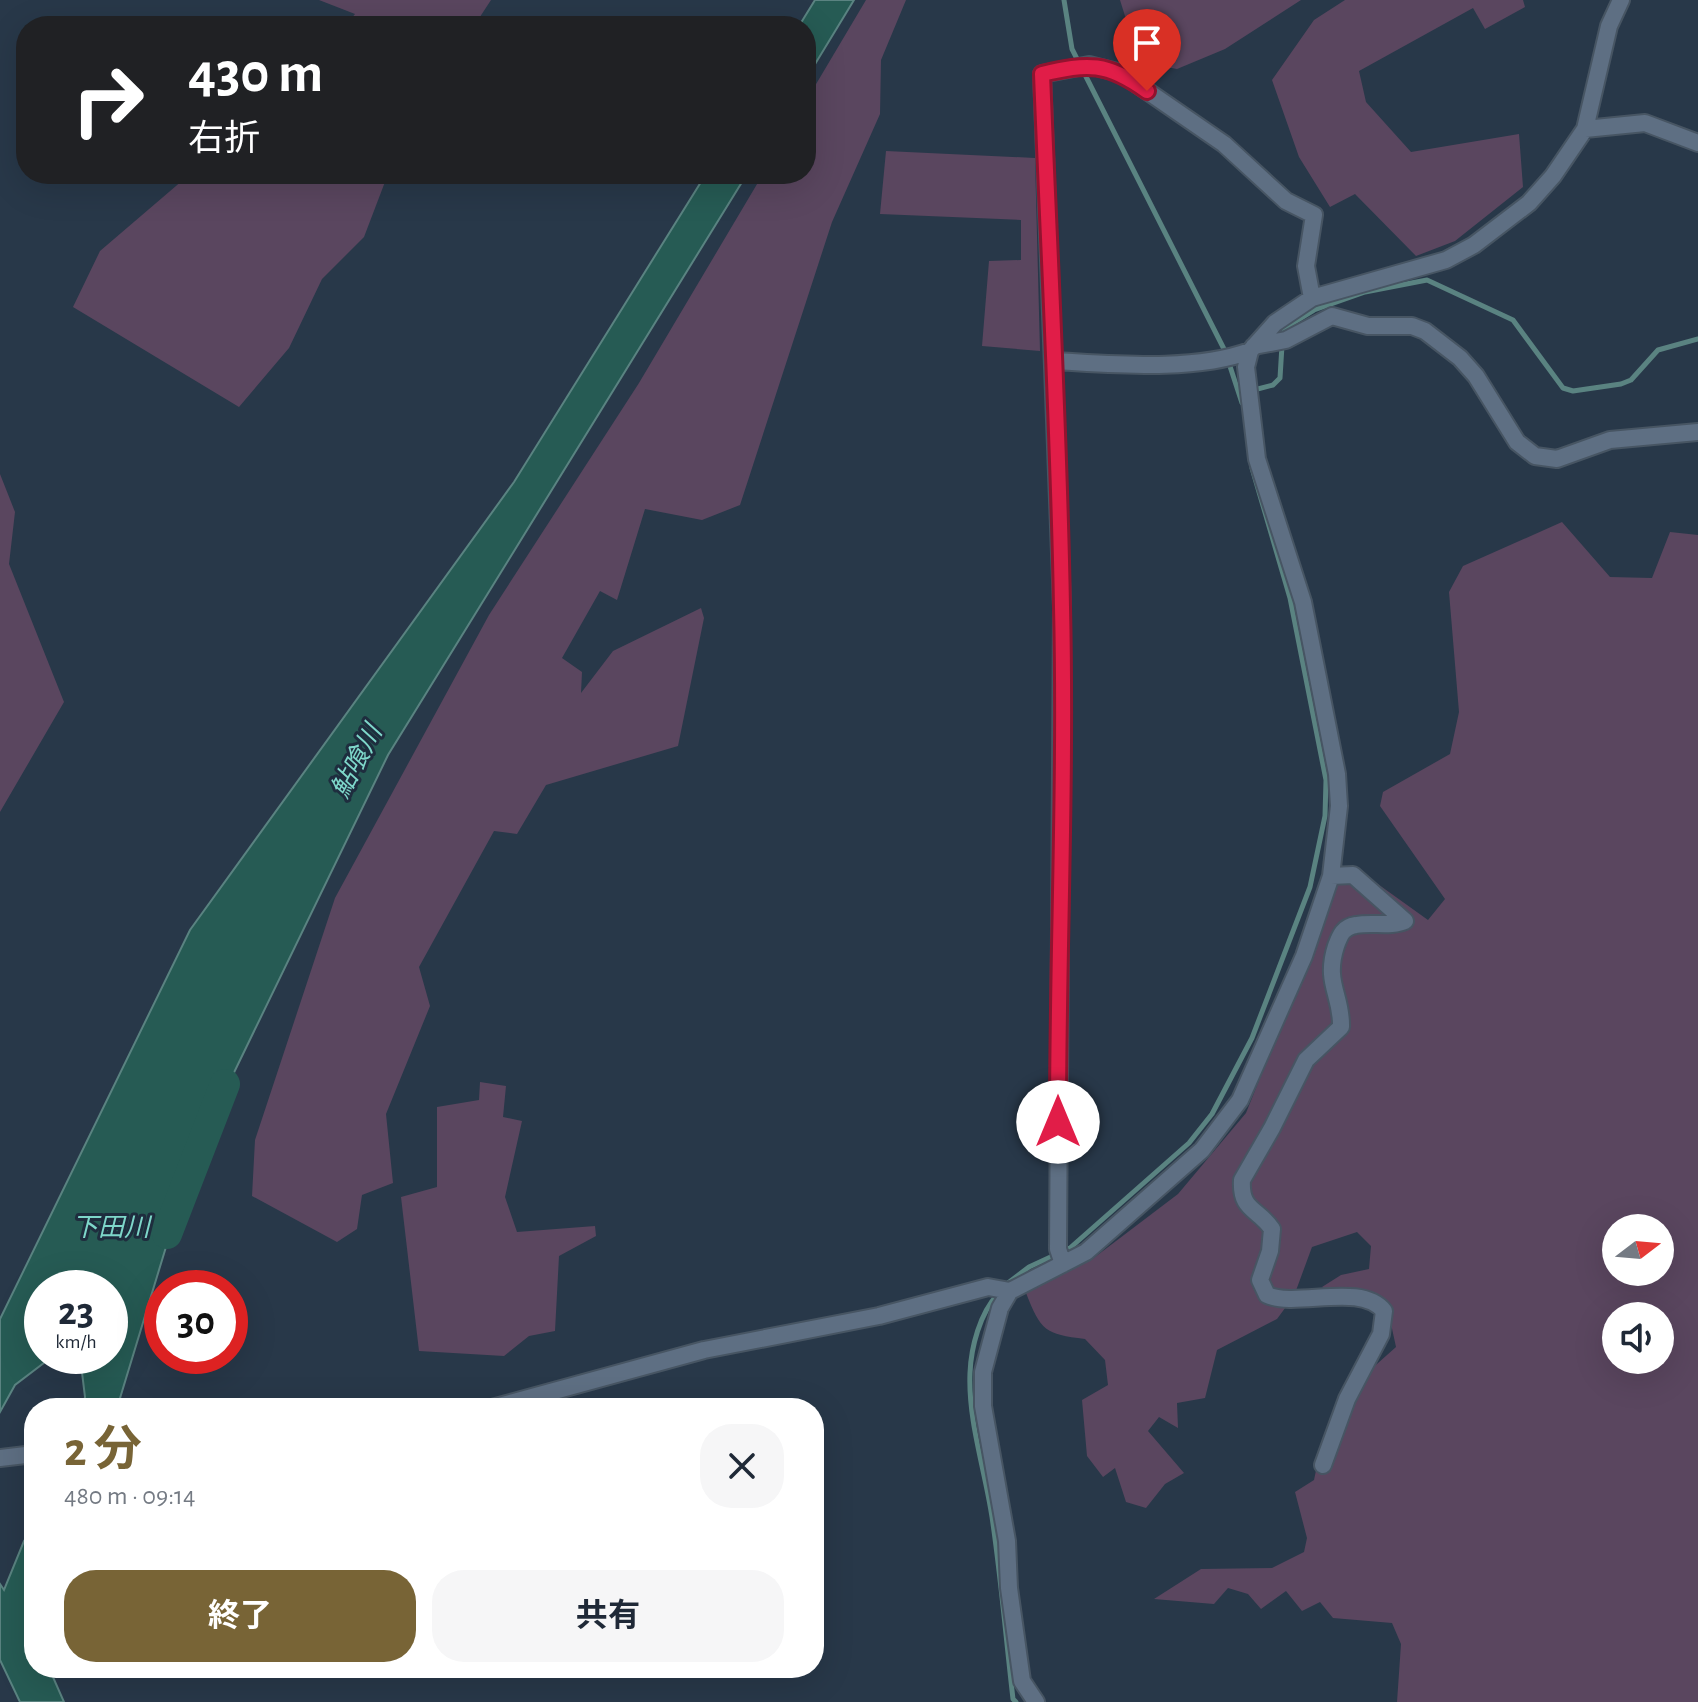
<!DOCTYPE html>
<html lang="ja">
<meta charset="utf-8">
<style>
:root{--surface:#fff;--page:#f6f6f7;--text:#1f2937;--muted:#747a83;--accent:#786436}
body{margin:0;font-family:"Alegreya Sans","Noto Sans JP",sans-serif;background:var(--page);color:var(--text);height:100vh;display:flex;flex-direction:column;font-size:30px;white-space:nowrap}
*{box-sizing:border-box;margin:0}
p{font-size:26px;color:var(--muted)}
.icon{flex:none;width:44px;height:44px;fill:none;stroke:currentColor;stroke-width:2;stroke-linecap:round;stroke-linejoin:round}
.map{position:relative;flex:1;overflow:hidden}
.panel{position:absolute;left:24px;top:1398px;width:800px;height:280px;display:flex;flex-direction:column;background:var(--surface);border-radius:32px;box-shadow:0 8px 32px #0002}
.panel>*{flex:none}
.top-card{position:absolute;left:16px;top:16px;width:800px;height:168px;border-radius:32px;box-shadow:0 8px 32px #0002;background:#202124;color:#fff;overflow:hidden}
.needle{width:52px;rotate:74deg}
.buttons{position:absolute;left:1602px;top:1214px;display:grid;gap:16px}
.buttons a{display:grid;place-items:center;width:72px;height:72px;border-radius:50%;background:var(--surface);box-shadow:0 8px 32px #0002;font-size:40px}
.speed{position:absolute;left:24px;top:1270px;display:flex;gap:16px;font-size:40px;font-weight:700;text-align:center}
.speed>*{display:grid;place-content:center;width:104px;height:104px;border-radius:50%;background:var(--surface);box-shadow:0 8px 32px #0002;line-height:1}
.speed small{font-size:20px;font-weight:400}
.speed .limit{border:12px solid #d22;background:#fff;color:#111}
.pin{position:absolute;display:grid;place-items:center;width:68px;height:68px;color:#fff;margin:-82px -34px;border-radius:50% 50% 50% 0;rotate:-45deg;box-shadow:0 0 8px #0007}
.pin .icon{rotate:45deg}
.me{position:absolute;width:88px;margin:-44px;rotate:0deg;stroke-linejoin:round;filter:drop-shadow(0 0 6px #0008)}
.turn{display:flex;align-items:center;gap:28px;height:168px;padding:0 40px;font-size:36px}
.turn .icon{width:104px;height:104px;stroke-width:2.5}
.turn b{display:block;font-size:56px;line-height:68px}
.round{display:grid;place-items:center;flex:none;width:84px;height:84px;border-radius:32px;background:var(--page)}
.summary{display:flex;align-items:center;justify-content:space-between;height:136px;padding:0 40px}
h1{font-size:48px;font-weight:700;line-height:60px;color:var(--accent)}
.primary-button{display:flex;gap:16px;margin-top:auto;padding:16px 40px}
.primary-button a{flex:1;height:92px;border-radius:32px;background:var(--accent);color:#fff;font-size:32px;font-weight:700;line-height:92px;text-align:center}
.primary-button a+a{background:var(--page);color:var(--text)}
.map>svg:first-child{display:block}
.green{fill:#5a465f;fill-rule:evenodd}
.water{fill:#265b54;stroke:#5a8381;stroke-width:2}
.lines{fill:none;stroke-linecap:round;stroke-linejoin:round}
.stream{stroke:#5a8381;stroke-width:5}
.river{stroke:#265b54;stroke-width:30}
.minor-casing{stroke:#475563;stroke-width:20}
.minor{stroke:#5e6f83;stroke-width:16}
.route-casing{stroke:#92132f;stroke-width:20}
.route{stroke:#e11d48;stroke-width:14}
.labels{text-anchor:middle;stroke-width:6;stroke-linejoin:round;paint-order:stroke}
.water-label{font-size:26px;font-style:italic;fill:#7ed7ca;stroke:#1e2d3e}
</style>
<div class="map">
<svg width="1698" height="1702" viewBox="0 0 1698 1702">
<rect width="100%" height="100%" fill="#283849"/>
<path class="green" d="M319 0H491L474 26H345L355 14Z
M866 0H906L881 60 880 114 832 222 740 505 702 520 645 509 617 600 600 591 562 658 582 672 581 693 613 651 701 608 704 618 678 746 546 785 517 834 494 831 419 967 430 1006 386 1114 393 1183 362 1195 357 1229 337 1242 252 1196 255 1140 335 898 489 615 639 383 763 174H806V101Z
M1120 0H1301L1225 49 1177 69 1156 65 1125 16Z
M1345 0H1523L1525 7 1485 29 1473 8 1359 71 1366 102 1411 152 1519 134 1523 187 1455 241 1416 256 1355 194 1330 207 1299 157 1272 80 1314 20Z
M886 151 1035 158 1040 351 982 346 989 261 1021 260V220L880 214Z
M190 174H388L364 237 322 279 289 348 239 407 73 307 100 251Z
M0 474 15 512 9 564 64 702 0 812Z
M1562 522 1610 577 1652 578 1670 532 1698 535V1702H1397L1401 1644 1392 1623 1333 1618 1320 1602 1302 1611 1286 1591 1261 1609 1248 1594 1228 1588 1214 1604 1154 1599 1201 1569 1272 1568 1304 1552 1307 1538 1295 1492 1314 1480 1323 1437 1341 1396 1396 1347 1386 1301 1354 1305 1322 1287 1341 1275 1369 1269 1371 1246 1357 1232 1312 1247 1294 1296 1277 1319 1217 1350 1205 1398 1177 1403 1178 1428 1159 1417 1148 1431 1184 1473 1165 1484 1146 1508 1126 1502 1115 1468 1103 1477 1087 1456 1082 1400 1108 1385 1105 1360 1085 1339C1045 1334 1041 1331 1026 1293L1091 1260 1178 1194 1246 1113 1334 893 1335 881 1368 877 1428 920 1445 899 1380 806 1383 792 1450 754 1459 712 1449 592 1463 566ZM1616 1228H1660V1272H1616ZM1616 1316H1660V1360H1616Z
M480 1082 506 1086 503 1117 522 1121 505 1197 517 1232 595 1226 596 1236 559 1256 555 1331 529 1336 504 1356 419 1351 401 1197 437 1187V1107L479 1100Z"/>
<path class="water" d="M815 0H854L806 79V26H799Z
M706 174H747L388 755 194 1155 117 1408H83L85 1397 80 1356H110V1288H42V1356H53L15 1385 0 1412V1319L190 930 514 482Z
M34 1527V1668H49L64 1702H20L0 1660V1584L4 1590 24 1541Z"/>
<g class="lines">
<path class="stream" d="M1064 0 1072 49 1225 351 1242 403
M1250 391 1273 385 1280 378 1283 329 1314 310 1365 292 1427 280 1513 320 1563 388 1573 391 1621 384 1631 380 1658 350 1698 339
M1004 1286 1029 1267 1070 1248 1189 1143 1212 1114 1252 1038 1310 887 1325 816 1326 780 1290 598 1252 468
M998 1294C980 1313 971 1347 970 1373 968 1421 985 1470 992 1517 1001 1577 1006 1639 1013 1699L1016 1702"/>
<path class="river" d="M167 1234 225 1084"/>
<defs>
<path id="minor" d="M1585 129 1645 123 1698 143
M1254 346 1286 340 1332 316 1368 326H1412L1425 331 1460 358 1476 376 1517 442 1535 456 1557 459 1610 440 1698 432
M1053 361C1113 364 1193 372 1250 351
M1063 1264 1058 1249 1062 607 1042 74 1089 65 1121 73 1224 144 1286 201 1314 215 1306 266 1312 298
M492 1408 704 1350 879 1316 988 1287 1010 1291
M0 1458 34 1454
M1323 1465 1347 1399 1381 1334 1384 1311C1361 1282 1297 1308 1267 1295L1260 1280 1270 1251 1272 1229C1258 1208 1240 1211 1242 1180L1272 1128 1306 1060 1341 1027C1342 995 1324 983 1336 946 1340 935 1343 927 1356 925 1371 922 1392 927 1405 921L1353 875 1331 876
M1036 1702 1022 1681 1009 1588 1007 1541 983 1406V1372L1000 1308 1010 1291 1086 1252 1202 1150 1240 1100 1304 956 1331 876 1339 806 1337 774 1303 602 1257 459 1246 367 1250 351 1275 323 1312 298 1446 260 1474 245 1529 203 1553 176 1585 129 1609 26 1621 0"/>
</defs>
<use href="#minor" class="minor-casing"/>
<use href="#minor" class="minor"/>
</g>
<g class="lines">
<defs>
<path id="route" d="M1058 1122C1058 950 1066 779 1062 607 1059 429 1049 252 1042 74 1088 63 1107 62 1147 91"/>
</defs>
<use href="#route" class="route-casing"/>
<use href="#route" class="route"/>
</g>
<g class="labels">
<g class="water-label">
<text transform="translate(356 761) rotate(-62)" y="9">鮎喰川</text>
<text x="111" y="1236">下田川</text>
</g>
</g>
</svg>
<div class="buttons">
<a><svg class="needle" viewBox="-14 -14 28 28"><path d="M0-13l5 13h-10z" fill="#e53935"/><path d="M0 13l5-13h-10z" fill="#747a83"/></svg></a>
<a><svg class="icon" aria-label="sound" viewBox="0 0 24 24"><path d="M4 9h4l5-4v14l-5-4H4zM17 9q2 3 0 6"/></svg></a>
</div>
<div class="speed"><div>23<small>km/h</small></div><div class="limit">30</div></div>
<div class="pin" style="left:1147px;top:91px;background:#d93025"><svg class="icon" aria-label="arrive" viewBox="0 0 24 24"><path d="M6 21V4h12l-3 4 3 4H6"/></svg></div>
<svg class="me" style="left:1058px;top:1122px" viewBox="-20 -20 40 40"><circle r="19" fill="#fff"/><path d="M0-13L10 11 0 6-10 11z" fill="#e11d48"/></svg>
<div class="top-card">
<div class="turn"><svg class="icon" aria-label="right" viewBox="0 0 24 24"><path d="M7 20v-9h11M14 6l5 5-5 5"/></svg><div><b>430 m</b>右折</div></div>
</div>
<section class="panel">
<div class="summary"><div><h1>2 分</h1><p>480 m · 09:14</p></div><a class="round"><svg class="icon" aria-label="close" viewBox="0 0 24 24"><path d="M6 6l12 12M18 6L6 18"/></svg></a></div>
<div class="primary-button"><a>終了</a><a>共有</a></div>
</section>
</div>
